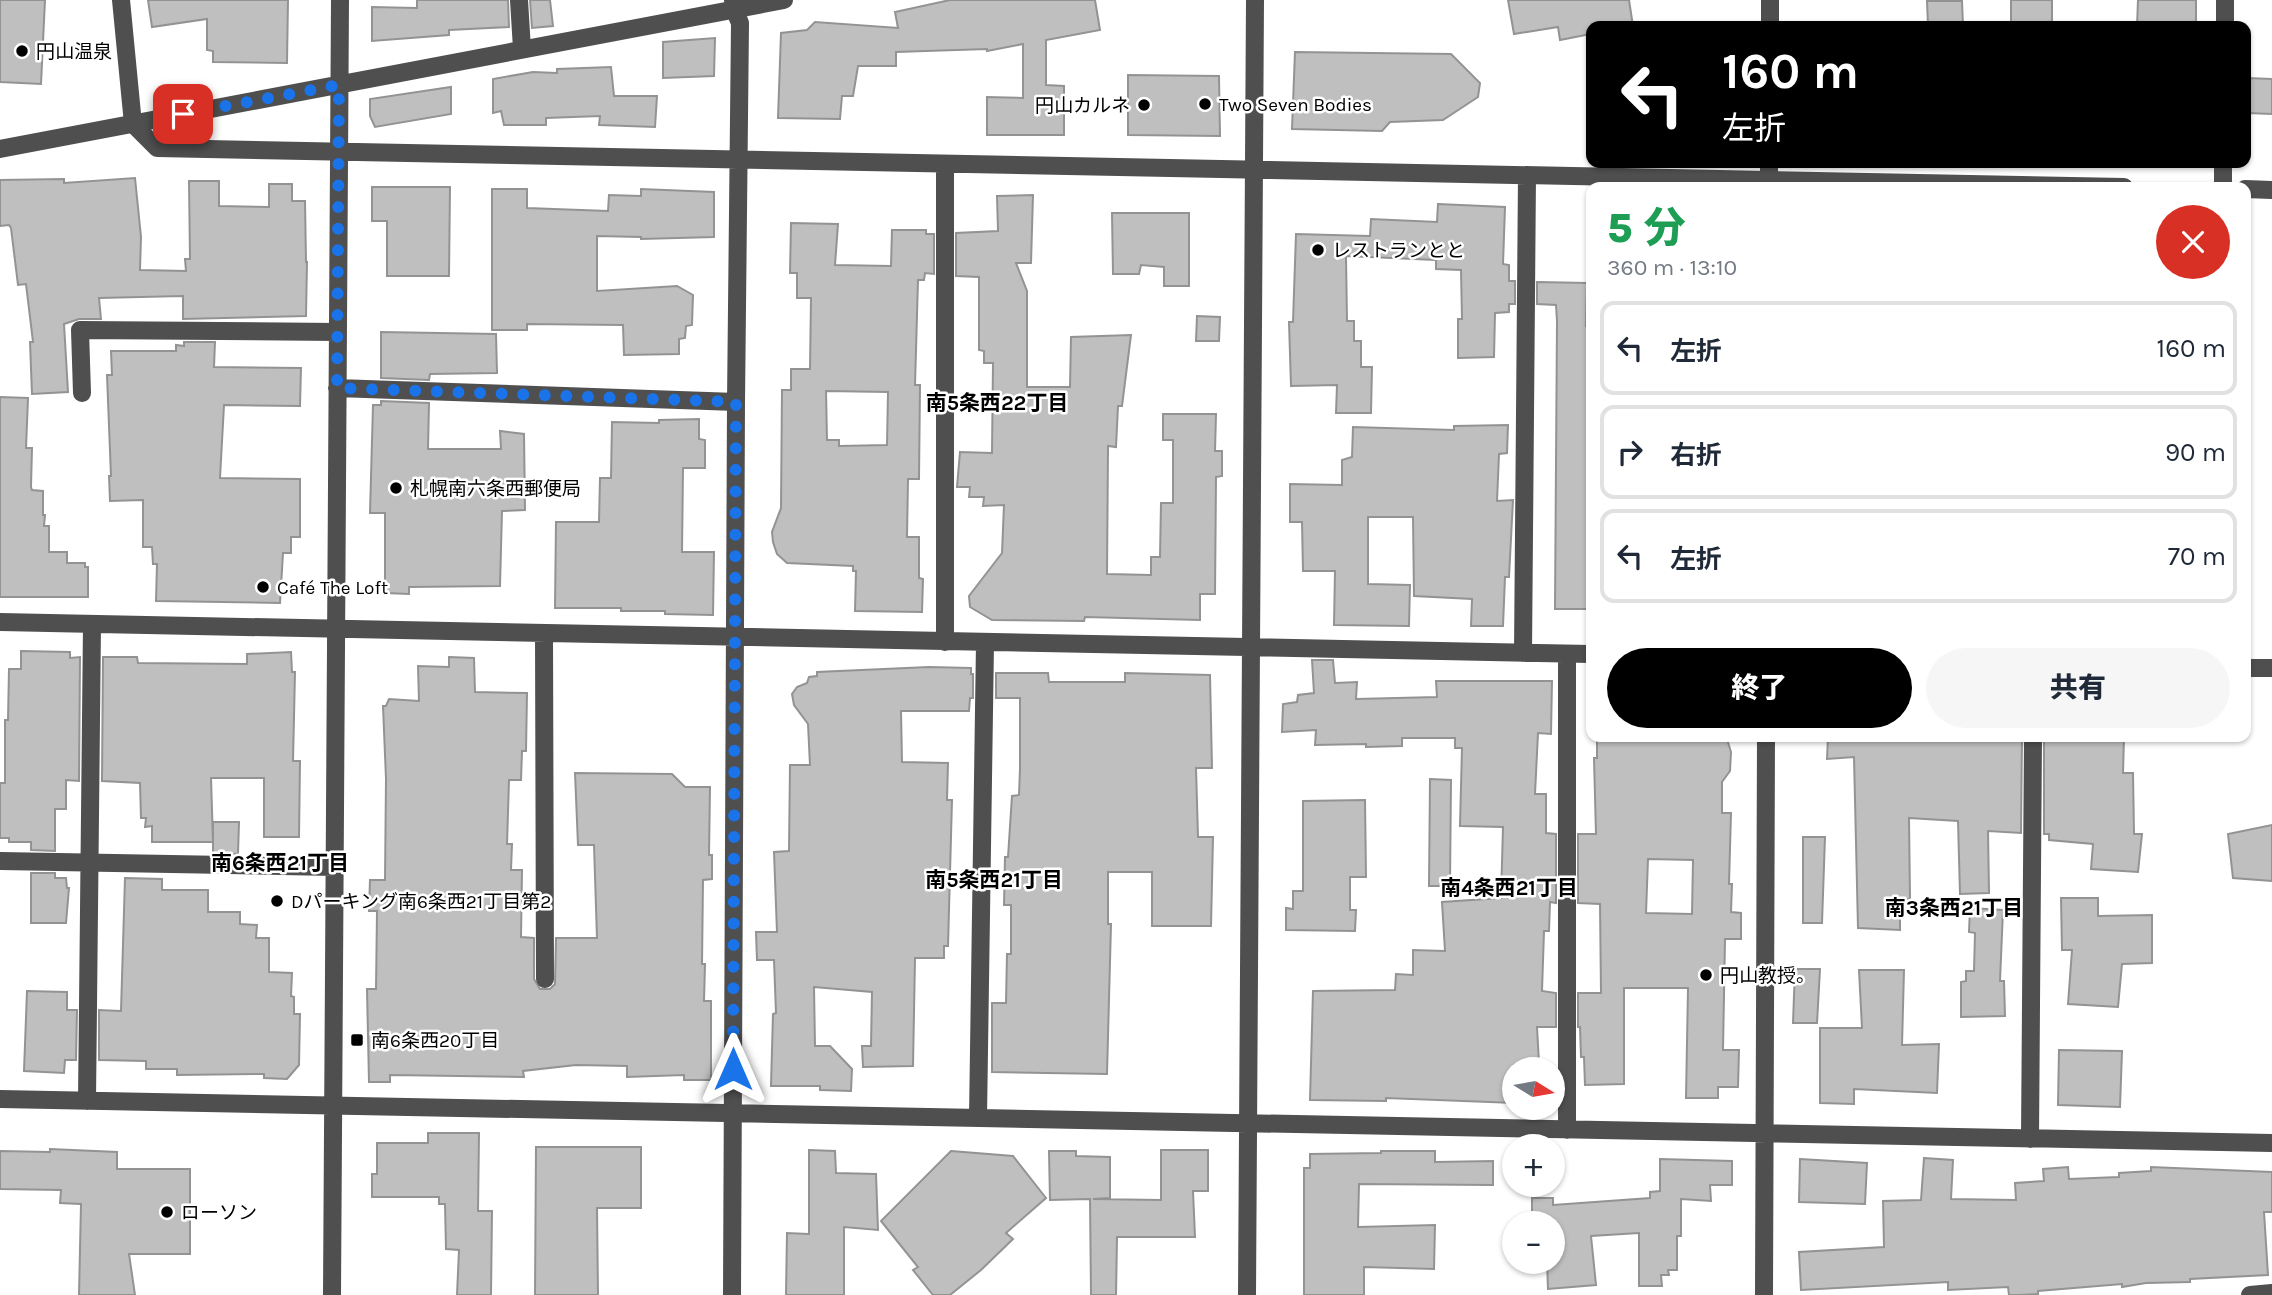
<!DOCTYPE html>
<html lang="ja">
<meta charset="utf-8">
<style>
:root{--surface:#fff;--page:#f6f6f7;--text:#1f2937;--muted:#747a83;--line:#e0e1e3;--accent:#000}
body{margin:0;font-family:Karla,"Noto Sans JP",sans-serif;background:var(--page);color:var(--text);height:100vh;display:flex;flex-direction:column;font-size:26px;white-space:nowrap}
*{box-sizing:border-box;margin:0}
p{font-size:23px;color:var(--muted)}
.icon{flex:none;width:38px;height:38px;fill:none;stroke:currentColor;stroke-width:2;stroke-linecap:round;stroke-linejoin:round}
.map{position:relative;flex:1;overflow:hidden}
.details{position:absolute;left:1586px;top:182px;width:665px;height:560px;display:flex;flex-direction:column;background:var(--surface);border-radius:14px;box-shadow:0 2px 5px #0004}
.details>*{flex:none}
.banner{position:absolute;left:1586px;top:21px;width:665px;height:147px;border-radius:14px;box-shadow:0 2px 5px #0004;background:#000;color:#fff;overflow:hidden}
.needle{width:46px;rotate:101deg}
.controls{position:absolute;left:1502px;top:1057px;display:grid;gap:14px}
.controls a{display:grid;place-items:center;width:63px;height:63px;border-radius:50%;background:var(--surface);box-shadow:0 2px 5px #0004;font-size:35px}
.pin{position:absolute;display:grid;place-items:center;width:60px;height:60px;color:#fff;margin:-30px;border-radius:14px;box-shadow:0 4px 10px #0006}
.me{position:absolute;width:77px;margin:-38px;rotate:0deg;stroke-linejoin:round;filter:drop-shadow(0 0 5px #0008)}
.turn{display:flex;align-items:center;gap:24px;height:147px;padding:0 21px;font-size:32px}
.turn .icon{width:91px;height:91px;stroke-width:2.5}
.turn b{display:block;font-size:49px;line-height:60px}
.round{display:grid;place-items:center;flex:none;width:74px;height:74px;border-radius:37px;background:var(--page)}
.head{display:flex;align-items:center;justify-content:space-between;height:119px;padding:0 21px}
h1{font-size:42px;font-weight:800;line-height:52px;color:#1e9e55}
.primary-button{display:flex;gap:14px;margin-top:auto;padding:14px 21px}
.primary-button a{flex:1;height:80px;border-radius:42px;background:var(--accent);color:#fff;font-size:28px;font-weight:800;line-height:80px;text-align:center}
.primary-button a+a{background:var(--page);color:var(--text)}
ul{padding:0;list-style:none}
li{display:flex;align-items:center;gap:21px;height:94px;margin:0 14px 10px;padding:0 7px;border:4px solid var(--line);border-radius:14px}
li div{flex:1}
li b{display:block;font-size:26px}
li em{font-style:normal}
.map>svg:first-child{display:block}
.building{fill:#bfbfbf;stroke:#939393;stroke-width:2;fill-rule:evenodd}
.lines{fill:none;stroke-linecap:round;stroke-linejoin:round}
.minor{stroke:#4f4f4f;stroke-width:18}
.route{stroke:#1a73e8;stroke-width:12;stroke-dasharray:0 21.6}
.poi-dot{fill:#000;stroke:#fff;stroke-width:2.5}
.labels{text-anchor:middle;stroke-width:5;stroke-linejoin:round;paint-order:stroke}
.poi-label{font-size:19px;fill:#000;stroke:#fff;text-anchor:start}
.neighbourhood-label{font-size:21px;font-weight:bold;fill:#000;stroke:#fff}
</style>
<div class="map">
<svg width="2272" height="1295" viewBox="0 0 2272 1295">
<rect width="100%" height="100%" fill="#fff"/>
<path class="building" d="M0 0H45L41 84 0 82Z
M148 0H288L287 63 213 62V51L207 50V19L152 27Z
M417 0H508L509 27 449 30V35L372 41V7L417 8Z
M530 0H550L553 26 532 28Z
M950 0H1095L1100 30 1046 40V85L1064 86V135H987V97L1023 98V44L987 51V49L896 52V66H858L853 96H842L840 119 778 118 781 33 807 30 815 22 898 28 895 12Z
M1508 0H1629L1633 26H1591V34L1560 40 1558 27 1514 34Z
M2011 0H2052V26H2011Z
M2138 0H2196V26H2137Z
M1927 1H1962L1963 26H1928Z
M715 38 714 76 663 78V42Z
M1295 52 1451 54 1480 83 1478 97 1443 120 1390 122 1382 131 1292 129Z
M611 67 614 96H657L655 127 599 125 600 116 546 118V125H504L501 111 493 113V79L533 72 557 73V69Z
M1128 75 1219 76 1220 136 1128 135Z
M2247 78 2272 79V114L2247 113Z
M451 87V114L375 127 370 116V99Z
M135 178 141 237 140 270 186 271 185 259H190L189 181H219V206L269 207V184H292V201H305L306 262H307L306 316 183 319V296L99 298 101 319H79L64 324 68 392 32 394 30 342H33L26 284 18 285 11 228 9 225 0 226V180L64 179V183Z
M372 187H450L449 276H387V221H372Z
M492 189H527V208L608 211 609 195 641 196V189L714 192V237L641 239V237L597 236V291L677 286 693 295 692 325 686 326 685 338 679 339V354L624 355 623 325 527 324V330H492Z
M1033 195 1031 263H1016L1027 291V387H1070L1071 337 1131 335 1122 406H1118L1116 447 1108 446 1107 574 1151 575V557H1160L1161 503H1173V440H1163V414H1216L1215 451H1222V476L1216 477 1215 594H1200V620L1085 617 1084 621 992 620 970 607 969 596 1002 553 1004 505 983 506 984 497H969L970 487H957L960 452 992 453 993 363H984V351L979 350V277L956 276V233L998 231 997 196Z
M1438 204 1505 207 1503 264 1509 265V281H1515V304H1509V312L1495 313 1494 357 1458 358V319H1462L1461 270 1436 269V260L1346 256 1347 321H1354V341H1361V367H1372L1371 413H1336L1337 385 1291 386 1289 322H1293L1296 234 1370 236 1371 219 1437 222Z
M1112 213H1189V286H1164V267L1141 265 1139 274H1113Z
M791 223 838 224 835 265 891 266 892 230H926V234H934V274L925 273 924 280H918L915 385H920L919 479H908L907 537H919V578L923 579 922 612 855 611 856 571H853V566L787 563 777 554 773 542 772 532 781 508 782 390H791V369H810L811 298H797V273H790ZM826 391 888 392 887 445 839 446V440H827Z
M1537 282 1587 283 1586 326H1591L1588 389H1591V609H1555L1557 321 1556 305 1537 304Z
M1197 316 1220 317 1219 341H1196Z
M381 332 496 334 497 373 430 374 429 380 381 378Z
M184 342H215L214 367 301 368 300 406 224 405 220 478 300 479V537H291V553H283L280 603 156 601 157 564H153L152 547H143V500L110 501 109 476H111L107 375H112L111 351H176V345L184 346Z
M0 397 28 398 26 448H32L31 487 32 490 43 491V515H45L44 526H49V552H67V563H85V567H88V597H0Z
M381 401 429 403 428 449H501L500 431 524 434 525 510 502 511 500 586 409 587V594L385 593V513H370L373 405H381Z
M699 419V439L705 440V468H683L682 552H714L713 615 665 614V611H621V608H555L556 522H599L600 478H611L612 422 659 423V420Z
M1508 425 1507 453 1499 454 1497 501 1513 500 1509 577H1505L1503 626H1471L1472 599 1414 596 1413 517H1368V584L1410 585 1409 626 1334 625 1335 571H1303L1302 522H1290V484L1342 485V460L1352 457 1353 427 1454 430V426Z
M21 651 70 652V658L80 657 79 781 66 780V809H55V851L31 850V842H9V838H0V783H5V720H8L9 669H21Z
M291 652 292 672H295L293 761H300L299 837H264V778H211L213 842H152V826L145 827 146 818H141L140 783 102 781 103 657H137L138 663 247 664V654Z
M449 657 474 658 475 692 527 693 526 751H522L521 780H509L507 844H512L511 870H522L521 937 534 938V979L540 989H550L555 984 556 938H597L594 845H578L575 773 672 774 685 787H710L709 855H712V879L703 880 702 964H705L704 1001H711V1080H684V1075L627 1077V1066L576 1065 523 1071 524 1077 390 1075V1082H369L367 989H376L377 911H369L370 880H385L386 779 383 706H386L389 699 419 701 418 666 449 667Z
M1312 660H1333L1335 683 1357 682 1356 699 1437 697 1436 681H1552L1551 734 1538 733 1535 794H1546V833L1556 834V903L1550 902 1549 931H1544L1542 991 1556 993V1027H1537L1539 1063 1514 1065V1103L1386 1098V1101L1310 1100 1313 991 1395 990 1396 974 1413 975V950L1445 951 1442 902 1501 898 1503 827 1460 826 1462 748H1455V738H1402V746L1366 747V744L1315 745 1316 730 1282 732 1283 704 1297 702 1298 695 1314 693Z
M929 667 971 668V674H973V698H970L969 711H901L902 762 948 763 947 800H952L948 946H944V958H915L913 1066 863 1067 862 1046H871L872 992 814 987 815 1046H830L852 1069 851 1091 820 1090V1086H771L773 1014 776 1013 774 960H757L756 932H777L774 852 789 851 790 765H810L808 724 794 705 792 694 797 687 807 683 809 677 817 676V672Z
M996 673H1048L1049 682H1125V673L1210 675 1212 768H1196L1198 837H1213L1211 926H1152V872H1108V924H1111L1107 1074 992 1072V1003H1006L1007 954H1011V905H1004L1005 857H1008L1012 796 1019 795 1020 768V698H996Z
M1597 737 1727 739 1731 752 1730 771 1722 782V813H1731L1729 884H1732L1731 912 1741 913V939H1725L1723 1050H1739L1738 1087H1718V1098H1686L1688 988H1624V1084L1585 1085 1584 1057H1581L1580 1027H1578V993H1601L1600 904 1578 903V834H1596L1594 758H1597ZM1648 859 1693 860 1692 914 1646 913Z
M1828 737H2022L2021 833 1988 831 1989 893 1960 894 1958 821 1909 818 1910 899H1900V930L1858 928 1854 757 1827 759Z
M2044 737H2124L2123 773H2133L2134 834H2142L2138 872 2091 869 2093 844 2049 840V834H2044Z
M1430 779 1451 780 1450 886H1429Z
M1365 800 1366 877H1350V910H1356L1355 931 1286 930V908L1293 909V891H1303V801Z
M213 822H239L238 854 213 853Z
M2272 825V881L2233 878 2228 834Z
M1803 837H1825L1822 923H1803Z
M31 873H55V878H66L67 888H69L66 923H31Z
M125 878 162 879V890H208V912H240V924L257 925 256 938H269V972L292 973 291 996 294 997V1014H300L299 1065 287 1079 264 1078V1074L177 1075V1069H146V1061L99 1060V1010L121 1011Z
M2061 898H2098V916L2152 915V963L2122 964 2118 1007 2068 1004 2072 950H2062Z
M1970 908 2003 910 2000 981H2004L2005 1016 1961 1017V982L1966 981V971H1974L1975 933 1969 932Z
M1795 969H1820L1817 1023H1793Z
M1859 970H1904L1902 1045 1939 1044 1937 1093 1854 1089V1104L1820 1103V1028H1862Z
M27 991 67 992V1010H77L76 1060H65L64 1073 24 1071Z
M2059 1050 2122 1051 2120 1107 2058 1105Z
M428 1133H479L478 1211H492L491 1295H457L459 1250 446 1249 445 1204H439V1197H372V1174H377V1143H428Z
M536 1147H641V1208H597L598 1295H535Z
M50 1149 117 1152V1169H190V1254H129L135 1295H79L81 1204 60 1203 61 1190 0 1189V1151L50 1152Z
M809 1150 835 1151 836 1173 876 1174 878 1230 844 1227V1295H786L787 1233 809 1234Z
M1161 1150H1208V1191H1193L1195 1237H1117L1116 1295H1091L1090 1199 1050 1200 1049 1151H1076V1156L1110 1157V1198L1093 1199 1161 1200Z
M951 1151 1013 1156 1046 1198 1006 1233 1013 1239 981 1270 950 1295H933L913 1270 918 1267 881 1221Z
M1381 1151H1435V1162L1493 1161V1185L1359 1184 1358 1227 1435 1225 1434 1269 1364 1267V1295H1304V1168H1310V1154L1381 1153Z
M1924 1158 1953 1160 1951 1199 2016 1200 2015 1183 2044 1181 2043 1169 2068 1167 2069 1179 2119 1177V1173L2151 1171V1167L2272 1172V1212H2264L2268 1275 2190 1279V1282L2146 1283 2122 1287V1284L2038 1291V1294L2020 1295H2009L2008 1287 1948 1290V1282L1801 1290 1799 1252 1884 1247 1883 1201 1921 1200Z
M1660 1159 1732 1161V1185H1710L1711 1201 1681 1199V1236H1677V1270H1668L1669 1275H1661L1662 1286H1639V1233L1591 1236 1596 1285 1548 1289 1547 1262H1552V1223H1532V1198H1553V1205L1650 1198V1192L1660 1191Z
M1800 1159 1867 1163 1865 1204 1799 1202Z"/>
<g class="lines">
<path class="minor" d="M121 0 133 124 157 148 2124 187
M519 0 522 49
M1770 26V0
M2225 26V0
M0 149 784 0
M1769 187V163
M2223 187V163
M2245 189 2272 190
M337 388 736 402
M82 393 80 330 338 332
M0 622 1591 654
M544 633 545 979
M945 642V165
M1523 653 1527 175
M2245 668H2272
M0 861 335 867
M0 1099 2272 1143
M87 1101 92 624
M978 1118 985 643
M1567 1130V654
M2030 1139 2033 737
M332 1295 340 0
M732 1295 736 402 740 23 735 11 733 0
M1247 1295 1255 0
M1764 1295 1766 737
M2250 1295 2272 1293"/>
</g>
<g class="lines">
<path class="route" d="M183 114 339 85 337 388 736 402 733 1069"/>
</g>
<g class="poi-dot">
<circle cx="22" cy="51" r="7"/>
<circle cx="1205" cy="104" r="7"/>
<circle cx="1144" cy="105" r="7"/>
<circle cx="1318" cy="250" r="7"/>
<circle cx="396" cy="488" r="7"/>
<circle cx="263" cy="587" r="7"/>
<circle cx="277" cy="901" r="7"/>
<circle cx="1706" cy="975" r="7"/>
<rect x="350" y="1033" width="14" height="14" rx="3.5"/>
<circle cx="167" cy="1212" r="7"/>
</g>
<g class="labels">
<g class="poi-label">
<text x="36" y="58">円山温泉</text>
<text x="1219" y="111">Two Seven Bodies</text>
<text x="1130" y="112" text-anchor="end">円山カルネ</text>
<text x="1332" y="257">レストランとと</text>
<text x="410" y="495">札幌南六条西郵便局</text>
<text x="277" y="594">Café The Loft</text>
<text x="291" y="908">Dパーキング南6条西21丁目第2</text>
<text x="1720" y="982">円山教授。</text>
<text x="371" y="1047">南6条西20丁目</text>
<text x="181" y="1219">ローソン</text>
</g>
<g class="neighbourhood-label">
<text x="997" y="410">南5条西22丁目</text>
<text x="280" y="870">南6条西21丁目</text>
<text x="994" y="887">南5条西21丁目</text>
<text x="1509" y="895">南4条西21丁目</text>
<text x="1954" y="915">南3条西21丁目</text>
</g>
</g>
</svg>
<div class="controls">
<a><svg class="needle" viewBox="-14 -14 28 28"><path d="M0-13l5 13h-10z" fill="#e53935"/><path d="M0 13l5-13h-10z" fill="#747a83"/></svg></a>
<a>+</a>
<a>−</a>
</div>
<div class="pin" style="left:183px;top:114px;background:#d93025"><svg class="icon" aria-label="arrive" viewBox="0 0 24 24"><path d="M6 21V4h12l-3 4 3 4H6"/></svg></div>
<svg class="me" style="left:733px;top:1069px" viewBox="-20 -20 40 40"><path d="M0-17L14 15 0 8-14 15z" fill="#1a73e8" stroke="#fff" stroke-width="4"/></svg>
<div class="banner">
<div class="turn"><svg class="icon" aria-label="left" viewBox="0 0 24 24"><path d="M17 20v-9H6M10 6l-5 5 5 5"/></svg><div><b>160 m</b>左折</div></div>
</div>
<section class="details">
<div class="head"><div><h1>5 分</h1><p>360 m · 13:10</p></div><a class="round" style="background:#d93025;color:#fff"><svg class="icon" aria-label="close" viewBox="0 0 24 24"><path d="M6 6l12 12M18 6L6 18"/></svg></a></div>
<ul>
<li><svg class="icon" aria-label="left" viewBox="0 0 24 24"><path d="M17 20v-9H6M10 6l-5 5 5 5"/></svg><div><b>左折</b></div><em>160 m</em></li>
<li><svg class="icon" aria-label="right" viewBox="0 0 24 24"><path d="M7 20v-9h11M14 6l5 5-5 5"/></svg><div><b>右折</b></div><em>90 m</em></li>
<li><svg class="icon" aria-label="left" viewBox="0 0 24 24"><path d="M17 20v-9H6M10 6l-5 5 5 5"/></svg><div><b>左折</b></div><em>70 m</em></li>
</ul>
<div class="primary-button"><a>終了</a><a>共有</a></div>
</section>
</div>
